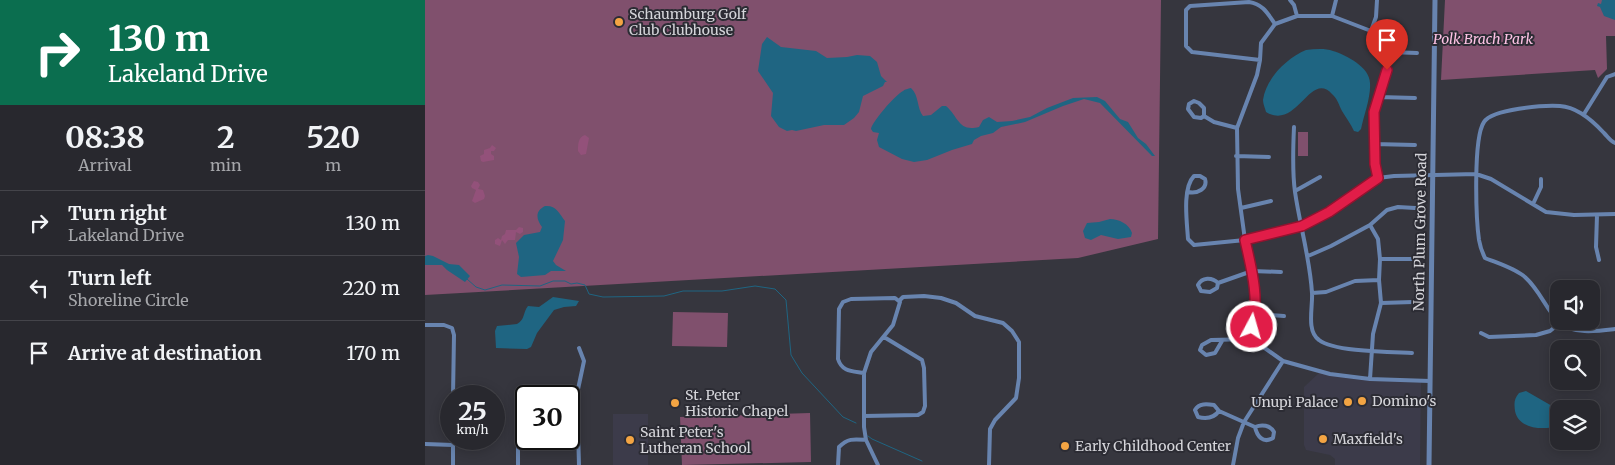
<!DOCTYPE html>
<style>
:root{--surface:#28282e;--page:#34343a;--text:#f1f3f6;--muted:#a5a6aa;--line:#44444a}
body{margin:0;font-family:Merriweather,serif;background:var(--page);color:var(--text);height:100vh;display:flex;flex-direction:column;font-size:19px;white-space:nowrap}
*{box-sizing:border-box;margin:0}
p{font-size:16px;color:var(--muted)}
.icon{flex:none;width:28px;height:28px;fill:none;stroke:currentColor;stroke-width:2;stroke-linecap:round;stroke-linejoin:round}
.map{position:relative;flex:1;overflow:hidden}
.panel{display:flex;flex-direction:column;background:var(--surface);width:425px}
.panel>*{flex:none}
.banner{background:#0b6e4f;color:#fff;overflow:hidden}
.controls{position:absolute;left:1125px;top:280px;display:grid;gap:10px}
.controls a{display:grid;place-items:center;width:50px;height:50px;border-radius:10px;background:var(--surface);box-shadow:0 2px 12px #0003,0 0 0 1px var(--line);font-size:25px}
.speed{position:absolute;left:15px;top:385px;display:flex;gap:10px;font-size:25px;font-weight:700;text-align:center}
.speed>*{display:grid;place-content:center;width:65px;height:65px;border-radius:50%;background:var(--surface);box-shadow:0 2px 12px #0003,0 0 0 1px var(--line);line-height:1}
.speed small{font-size:12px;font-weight:400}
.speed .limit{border:2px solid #111;border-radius:8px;background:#fff;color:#111}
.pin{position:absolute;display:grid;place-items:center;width:42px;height:42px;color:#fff;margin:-51px -21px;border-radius:50% 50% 50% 0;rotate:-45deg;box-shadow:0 0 5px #0007}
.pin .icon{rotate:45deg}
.me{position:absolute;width:55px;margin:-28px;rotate:6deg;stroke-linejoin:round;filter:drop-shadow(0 0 4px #0008)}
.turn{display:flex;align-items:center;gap:18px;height:105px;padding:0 25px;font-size:22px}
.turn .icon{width:65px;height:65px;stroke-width:2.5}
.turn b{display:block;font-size:35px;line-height:42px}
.eta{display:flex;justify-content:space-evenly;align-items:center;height:85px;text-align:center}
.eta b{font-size:30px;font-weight:700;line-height:35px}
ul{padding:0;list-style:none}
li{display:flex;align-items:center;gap:15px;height:65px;padding:0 25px;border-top:1px solid var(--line)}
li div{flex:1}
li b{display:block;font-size:19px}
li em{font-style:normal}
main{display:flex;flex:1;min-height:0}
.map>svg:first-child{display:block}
.built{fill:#3c3b4a}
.green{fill:#80506d}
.forest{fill:#93517a}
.water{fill:#1f6582}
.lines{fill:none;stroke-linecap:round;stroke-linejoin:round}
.stream{stroke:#1f6582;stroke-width:1}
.minor{stroke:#6884af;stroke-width:4}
.tertiary{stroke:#6884af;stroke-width:5}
.route-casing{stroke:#92132f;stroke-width:12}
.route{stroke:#e11d48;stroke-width:9}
.poi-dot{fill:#f3a443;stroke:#2c2c34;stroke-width:2}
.labels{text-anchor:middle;stroke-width:4;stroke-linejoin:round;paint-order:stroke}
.poi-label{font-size:14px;fill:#d5d5da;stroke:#2c2c34;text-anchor:start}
.park-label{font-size:14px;font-style:italic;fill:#fdc2e4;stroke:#2c2c34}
.street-label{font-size:14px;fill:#d5d5da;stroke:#2c2c34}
</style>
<main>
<section class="panel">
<div class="banner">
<div class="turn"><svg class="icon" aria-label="right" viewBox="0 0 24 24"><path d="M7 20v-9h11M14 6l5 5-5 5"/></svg><div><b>130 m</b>Lakeland Drive</div></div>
</div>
<div class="eta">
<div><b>08:38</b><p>Arrival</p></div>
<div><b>2</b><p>min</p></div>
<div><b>520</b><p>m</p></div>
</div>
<ul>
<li><svg class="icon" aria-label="right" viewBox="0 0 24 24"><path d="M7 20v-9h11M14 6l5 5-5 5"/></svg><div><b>Turn right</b><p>Lakeland Drive</p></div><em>130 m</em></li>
<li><svg class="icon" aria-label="left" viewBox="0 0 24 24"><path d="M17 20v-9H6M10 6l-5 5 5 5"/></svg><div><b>Turn left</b><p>Shoreline Circle</p></div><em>220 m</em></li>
<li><svg class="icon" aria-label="arrive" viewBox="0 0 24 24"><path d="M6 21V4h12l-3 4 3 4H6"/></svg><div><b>Arrive at destination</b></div><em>170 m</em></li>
</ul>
</section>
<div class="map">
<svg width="1190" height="465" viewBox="0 0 1190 465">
<rect width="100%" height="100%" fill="#36363e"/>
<path class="built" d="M895 372 996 382 995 465H910V459L905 455 881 450 879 445V387Z
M188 414H223V465H188Z"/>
<path class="green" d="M0 0H736L733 239 653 258 0 295Z
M1020 0H1190V36H1181L1182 69 1173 78 1170 70 1016 80Z
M873 132H883V156H873Z
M248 312 303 313 302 347 247 346Z
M385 413 386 462 257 465 255 417Z"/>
<path class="forest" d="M160 135 164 138 161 154 156 155 153 151C153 145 153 137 160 135Z
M67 145 71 148 69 151H66V154L69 156V160L58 162 56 161 55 156 59 154V150L65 148Z
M49 181 53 182 55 185 53 189 58 190 60 196 59 199 50 203 47 201 51 190 47 188 46 186Z
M94 227 98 228V232L95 234 91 232 90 240H83L80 244 77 240 75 246 70 244V240L73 238 76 240 77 236 80 234 81 230H91Z"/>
<path class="water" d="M1177 0H1190V20L1179 16 1175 7 1172 6 1173 3 1176 4Z
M342 37 356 47 391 51 402 58 422 57 432 55 445 56 452 62 456 76 462 82H460L458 86 438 96 434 112 429 118 419 125H399L371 131 367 130 362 131 354 127 346 116 348 93 333 71 337 44Z
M881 50C890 49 900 48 908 51 921 55 945 67 945 83 946 97 939 115 936 129L933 132 929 131C926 124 921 118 917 111 914 105 912 98 907 94 885 70 872 131 841 112 840 108 838 104 838 100 841 78 862 58 881 50Z
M486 88C494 95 492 109 498 116L506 115 517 106H521C534 117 533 132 554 127L558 120 564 117 572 122 587 121 605 117 622 108 648 98 672 97 680 101 695 119 703 122 713 138 721 144 730 156H727L675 103 659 99 638 106 600 122 576 127 568 133 556 136 549 140 547 144 527 150 502 160 489 162 477 159 454 147 452 140 454 133 448 132 446 129C447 122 470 95 478 91 480 89 483 89 486 88Z
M120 206C131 205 134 213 140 221L138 240 128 261 131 265 141 271H126L120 275 96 277 92 274 94 257 91 243 99 235 115 232 117 227C111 219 110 211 120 206Z
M685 219C694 219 704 224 707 233L706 237 693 239 676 235 666 240 660 238 658 231 662 223 674 222Z
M3 255 8 256 24 264 34 265 45 276 40 282 22 270 17 265H0V256Z
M128 297 154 301 151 306 139 307 129 310 112 333 106 347 102 349 71 348 70 331 72 326 92 324C100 320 98 312 103 306L114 307Z
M1101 391 1134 410V426C1119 430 1094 430 1090 411 1089 403 1089 399 1094 393Z"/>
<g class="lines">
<path class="stream" d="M42 279 51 287 60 290 77 285 115 286 128 281H140L146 284 152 283 160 285 164 294 178 297 239 296 258 291H297L330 286 350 289 361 300 366 355 377 373 418 417 431 423
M443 436 447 439 497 461"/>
<path class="minor" d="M865 0 869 5 872 16
M907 16 911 0
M946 31 951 17 952 0
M965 52 992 53
M835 60 767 52 761 46V10L765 6 824 2C838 4 843 14 850 24
M954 97 990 98
M1159 114 1182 77 1190 74
M779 116V108L774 103 769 101 764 104 763 109 769 117 776 118 779 116 789 122 812 128
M869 127C868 149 867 171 870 192 875 226 885 259 887 293 888 307 881 331 894 340 909 352 966 352 987 353
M1190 143C1185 141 1183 137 1179 133 1168 121 1152 107 1135 106 1119 105 1067 109 1059 122 1048 138 1051 219 1054 240 1055 246 1057 252 1060 258 1072 263 1092 269 1101 278 1115 291 1121 309 1134 322 1146 335 1174 331 1190 329
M949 144 990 145
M811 156 844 157
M953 178 950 164 949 112 963 70 965 52 958 38 946 31 907 16H872L850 24 836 43 835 60 832 75 812 128 813 189 820 240 827 271 831 314 827 327V339L858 361 905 374 945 379 1005 381
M870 191 895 177
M763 192C772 194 783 189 780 179L775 176H769C757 188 762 222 763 239L769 245 820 240 877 226 903 212 953 178 969 176 1051 174 1066 179 1121 212 1149 215 1190 214
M1108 204 1116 187V179
M816 208 846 201
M1172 215 1171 247 1174 260
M883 256 906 246 945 225 962 210 973 207 990 208
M955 259H988
M793 283C787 277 777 277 773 285L776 291 785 292 792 288 793 283 827 271 856 272
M887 293 901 292 930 281 954 280
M474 301 478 297 499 296 516 298 531 303 550 316 578 323 587 331 594 342V378L591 398 570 420 565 429 564 465
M956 303 988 302
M831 314 859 316
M0 325H19L27 328 29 335 28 396
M1056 333 1064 337 1111 335 1125 331 1135 323
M797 341 790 353 781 355 775 350 777 345 786 340 827 339
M439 373C427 371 417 372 413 359L414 309 418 302 426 299 470 298 475 302 468 325 446 352 439 373V427L441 440 453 465
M945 379 948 334 956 303 954 280 955 259 953 239 945 225
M794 411C789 418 781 419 773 417L770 410C774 403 782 404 789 405L794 411 830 427C832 436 838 444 848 438L849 432C845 425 837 424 830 427
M439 416 493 415 498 412 500 406 499 368 497 360 459 337
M0 444 28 445
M28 465V439
M93 465V404L97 397 106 393 152 394
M154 465 152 394 159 361 154 348
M413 465 414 447C423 438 429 439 441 440
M808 465 813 438 819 422 858 361"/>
<path class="tertiary" d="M1004 465 1010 0"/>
</g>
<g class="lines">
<defs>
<path id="route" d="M827 327C835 299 826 267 820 240L877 226 904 212 953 178 950 164 949 112 962 70"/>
</defs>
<use href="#route" class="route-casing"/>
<use href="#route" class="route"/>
</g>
<g class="poi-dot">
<circle cx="194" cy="22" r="5"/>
<circle cx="937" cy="401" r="5"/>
<circle cx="923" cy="402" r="5"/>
<circle cx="250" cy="403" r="5"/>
<circle cx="898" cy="439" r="5"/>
<circle cx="205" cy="440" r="5"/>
<circle cx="640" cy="446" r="5"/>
</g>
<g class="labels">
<g class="poi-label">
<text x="204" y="19">Schaumburg Golf<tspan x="204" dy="16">Club Clubhouse</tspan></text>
<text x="260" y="400">St. Peter<tspan x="260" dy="16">Historic Chapel</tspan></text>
<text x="947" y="406">Domino's</text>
<text x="913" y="407" text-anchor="end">Unupi Palace</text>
<text x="215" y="437">Saint Peter's<tspan x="215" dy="16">Lutheran School</tspan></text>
<text x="908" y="444">Maxfield's</text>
<text x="650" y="451">Early Childhood Center</text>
</g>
<g class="park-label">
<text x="1058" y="44">Polk Brach Park</text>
</g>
<g class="street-label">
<text transform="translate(995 232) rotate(-89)" y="5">North Plum Grove Road</text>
</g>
</g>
</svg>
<div class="controls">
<a><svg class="icon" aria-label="sound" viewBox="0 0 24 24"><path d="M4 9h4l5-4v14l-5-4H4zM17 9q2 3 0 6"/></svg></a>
<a><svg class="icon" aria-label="search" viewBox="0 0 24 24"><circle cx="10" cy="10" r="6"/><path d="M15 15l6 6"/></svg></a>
<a><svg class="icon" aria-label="layers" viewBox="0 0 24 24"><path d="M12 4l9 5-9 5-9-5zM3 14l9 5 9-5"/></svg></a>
</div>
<div class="speed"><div>25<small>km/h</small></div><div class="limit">30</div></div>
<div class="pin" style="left:962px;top:70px;background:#d93025"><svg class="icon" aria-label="arrive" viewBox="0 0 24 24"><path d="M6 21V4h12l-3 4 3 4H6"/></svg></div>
<svg class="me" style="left:827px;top:327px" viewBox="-20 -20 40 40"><circle r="17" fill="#e11d48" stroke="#fff" stroke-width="3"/><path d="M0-11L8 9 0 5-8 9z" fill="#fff"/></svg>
</div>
</main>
